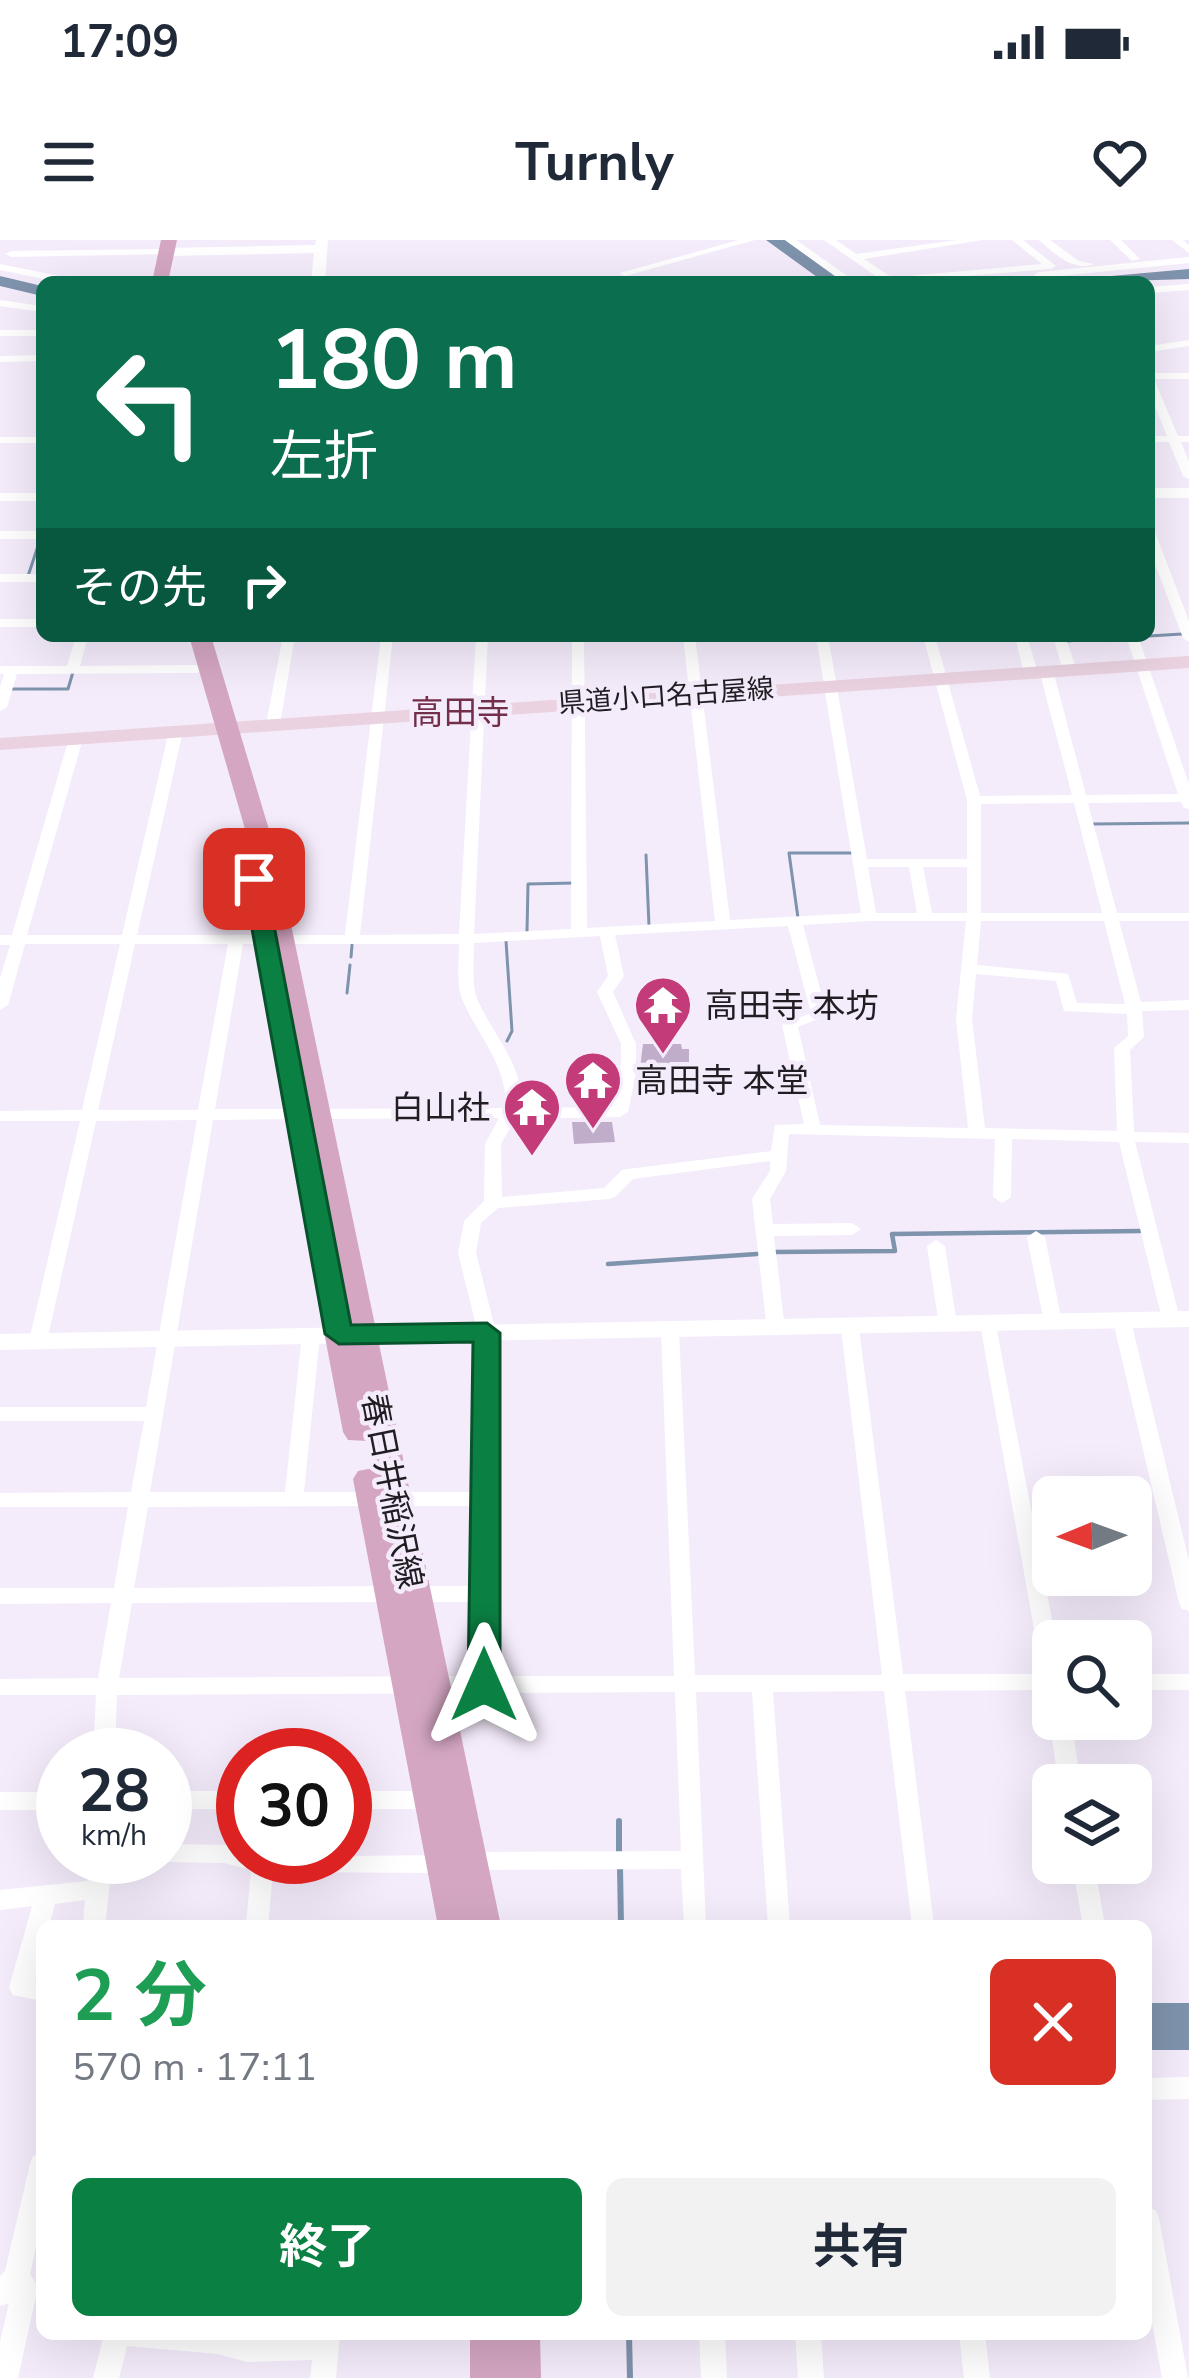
<!DOCTYPE html>
<html lang="ja">
<meta charset="utf-8">
<style>
:root{--surface:#fff;--page:#f2f2f3;--text:#1f2937;--muted:#747a83;--accent:#0b8043}
body{margin:0;font-family:"Nunito Sans","Noto Sans JP",sans-serif;background:var(--page);color:var(--text);height:100vh;display:flex;flex-direction:column;font-size:45px;white-space:nowrap}
*{box-sizing:border-box;margin:0}
p{font-size:39px;color:var(--muted)}
.icon{flex:none;width:66px;height:66px;fill:none;stroke:currentColor;stroke-width:2;stroke-linecap:round;stroke-linejoin:round}
.map{position:relative;flex:1;overflow:hidden}
.side{position:absolute;left:36px;top:1680px;width:1116px;height:420px;display:flex;flex-direction:column;background:var(--surface);border-radius:18px;box-shadow:0 12px 48px #0002}
.side>*{flex:none}
.banner{position:absolute;left:36px;top:36px;width:1119px;height:366px;border-radius:18px;box-shadow:0 12px 48px #0002;background:#0b6e4f;color:#fff;overflow:hidden}
.needle{width:78px;rotate:269deg}
.fabs{position:absolute;left:1032px;top:1236px;display:grid;gap:24px}
.fabs a{display:grid;place-items:center;width:120px;height:120px;border-radius:18px;background:var(--surface);box-shadow:0 12px 48px #0002;font-size:60px}
.speed{position:absolute;left:36px;top:1488px;display:flex;gap:24px;font-size:60px;font-weight:700;text-align:center}
.speed>*{display:grid;place-content:center;width:156px;height:156px;border-radius:50%;background:var(--surface);box-shadow:0 12px 48px #0002;line-height:1}
.speed small{font-size:30px;font-weight:400}
.speed .limit{border:18px solid #d22;background:#fff;color:#111}
.pin{position:absolute;display:grid;place-items:center;width:102px;height:102px;color:#fff;margin:-51px;border-radius:24px;box-shadow:0 6px 18px #0006}
.me{position:absolute;width:132px;margin:-66px;rotate:0deg;stroke-linejoin:round;filter:drop-shadow(0 0 9px #0008)}
.turn{display:flex;align-items:center;gap:42px;height:252px;padding:0 36px;font-size:54px}
.turn .icon{width:156px;height:156px;stroke-width:2.5}
.turn b{display:block;font-size:84px;line-height:102px}
.then{display:flex;align-items:center;height:114px;padding:0 36px;background:#0003;gap:24px;font-size:45px}
.round{display:grid;place-items:center;flex:none;width:126px;height:126px;border-radius:18px;background:var(--page)}
.overview{display:flex;align-items:center;justify-content:space-between;height:204px;padding:0 36px}
h1{font-size:72px;font-weight:700;line-height:90px;color:#1e9e55}
.button{display:flex;gap:24px;margin-top:auto;padding:24px 36px}
.button a{flex:1;height:138px;border-radius:18px;background:var(--accent);color:#fff;font-size:48px;font-weight:700;line-height:138px;text-align:center}
.button a+a{background:var(--page);color:var(--text)}
.status{display:flex;justify-content:space-between;align-items:center;height:84px;padding:0 60px;background:var(--surface);direction:ltr}
.status svg{height:33px;fill:currentColor}
header{display:flex;justify-content:space-between;align-items:center;height:156px;padding:0 36px;background:var(--surface);font-size:54px;font-weight:700}
.map>svg:first-child{display:block}
.water{fill:#7e93ac}
.lines{fill:none;stroke-linecap:round;stroke-linejoin:round}
.stream-far2{stroke:#7e93ac;stroke-width:3}
.stream-far1{stroke:#7e93ac;stroke-width:4.5}
.stream{stroke:#7e93ac;stroke-width:6}
.river{fill:#7e93ac;fill-rule:evenodd}
.building{fill:#bfadca}
.minor{fill:#fff;fill-rule:evenodd}
.tertiary{fill:#fff;fill-rule:evenodd}
.secondary{fill:#ead2e0;fill-rule:evenodd}
.primary{fill:#d4a6c2;fill-rule:evenodd}
.route{fill:#0b8043;stroke:#07532c;stroke-width:3}
.labels{text-anchor:middle;stroke-width:9;stroke-linejoin:round;paint-order:stroke}
.far-street-label{font-size:27px;fill:#211e23;stroke:#f5ecfb}
.far-quarter-label{font-size:33px;fill:#732f4a;stroke:#f5ecfb}
.poi-label{font-size:33px;fill:#211e23;stroke:#f5ecfb;text-anchor:start}
.street-label{font-size:33px;fill:#211e23;stroke:#f5ecfb}
</style>
<div class="status"><b>17:09</b><svg viewBox="0 0 49 12"><path d="M0 12V9h3v3zM5 12V6h3v6zM10 12V3h3v9zM15 12V0h3v12zM26 1h20v11H26zM47 4h2v5h-2z"/></svg></div>
<header><svg class="icon" aria-label="menu" viewBox="0 0 24 24"><path d="M4 6h16M4 12h16M4 18h16"/></svg>Turnly<svg class="icon" aria-label="heart" viewBox="0 0 24 24"><path d="M12 20l-8-8c-3-5 5-10 8-4 3-6 11-1 8 4z"/></svg></header>
<div class="map">
<svg width="1189" height="2138" viewBox="0 0 1189 2138">
<rect width="100%" height="100%" fill="#f5ecfb"/>
<path class="water" d="M1146 1763H1189V1810H1146Z"/>
<g class="lines">
<path class="stream-far2" d="M28 336 41 297
M1149 396 1182 394
M1066 401 1126 397
M11 449H68L73 432
M1092 584 1189 583
M646 615 649 686
M798 678 789 613H851
M527 691 528 644 574 643
M506 701 512 791 507 801
M351 717 352 705
M347 753 350 725"/>
<path class="stream-far1" d="M774 1012 895 1011 892 994 1140 991
M608 1024 757 1014
M476 1251 477 1209
M474 1306 475 1269"/>
<path class="stream" d="M471 1439 472 1418
M1041 1448 1047 1453 1052 1481
M619 1581V1614
M620 1627 621 1686
M629 2094 630 2138"/>
<path class="river" d="M766 0H785L843 42H824Z
M1189 29V39L1092 42 1100 37Z
M0 36 42 46V56L0 46Z"/>
</g>
<path class="building" d="M681 804 682 809H689V822L680 823 681 829 640 828 643 804Z
M572 882H612L615 902 574 904Z"/>
<g class="lines">
<path class="minor" d="M739 0H755L625 36 620 33Z
M785 0H796L856 42H844Z
M824 0H836L856 14 957 0H983L864 19 888 35 896 37 1042 24 1012 0H1023L1056 26 1051 29 892 42 880 39Z
M1039 0H1050L1079 21 1094 24C1073 32 1055 14 1039 0Z
M1110 0H1121L1140 19 1132 21Z
M1172 0H1183L1189 5V13Z
M167 9 172 12 170 14 11 17 6 14 11 11Z
M1189 17V23L1039 38 1034 35 1039 32Z
M0 24 74 39 79 42H59L0 30Z
M505 39H678L683 42H500Z
M1189 44V50L1149 53V47Z
M0 60 42 66V72L0 66Z
M0 90H42V96H0Z
M1189 100V106L1149 112V106Z
M42 115V121L0 122V116Z
M1149 133H1189V139H1154L1178 196H1189V202H1181L1189 222V239L1183 236 1169 202H1149V196H1167L1149 152Z
M0 197H42V203H0Z
M0 253H42V261H0Z
M1149 288 1155 292 1189 381V402L1183 398 1149 308Z
M0 291H42V299H0Z
M0 334H42V342H0Z
M0 379H42V387H0Z
M76 396H88L80 426 197 425 204 429 197 433 17 434 7 467 0 471V447L4 434H0V426H67Z
M283 396H295L280 484 273 488 266 484Z
M381 396H393L360 695 459 694 476 396H488L474 694 571 689 572 396H584L587 688 715 681 683 396H695L730 680 861 673 816 396H828L867 619H967V560L923 396H935L980 556 1072 555 1039 430 1046 426 1053 430 1086 555 1178 554 1126 396H1138L1189 544V569L1184 568 1181 562 1088 563 1117 673H1189V681H1119L1141 762 1189 760V770L1142 771 1144 797 1130 810 1134 892 1189 893V903L1135 902 1180 1079 1177 1083 1171 1085 1162 1079 1119 902 1012 899 1011 957 1002 963 993 957 995 899 789 894 786 931 770 959 773 984 852 983 861 989 852 995 774 996 785 1090 776 1096 767 1090 752 959 770 931V921L633 939 615 957 609 959 498 968 481 983 476 1013 496 1093 494 1436H674L661 1091 670 1085 679 1091 695 1435H882L841 1088 850 1082 859 1088 903 1434H1042L980 1084 983 1080H995L1056 1401H1053V1450L905 1451 934 1686H912L884 1451 773 1452 790 1686H768L752 1452H696L706 1686H684L681 1629 471 1630 463 1628 460 1621 463 1614 471 1612 681 1611 675 1452 117 1455 115 1515H93L96 1455H0V1439L98 1438 111 1363 0 1364V1348H114L128 1267H0V1253L131 1252 144 1181H0V1167H146L197 880 96 881 47 1101 38 1107 32 1105 29 1101 80 881H0V871L82 870 120 704H25L8 765 0 770V738L10 705H0V695H12L69 498 76 494 83 498 27 695H122L169 491 176 487 183 491 137 695H345ZM1074 563 1102 673H981V564ZM868 627H909L917 673H876ZM923 627H967V673H932ZM869 681H966L956 779 968 888 820 885 798 787 827 775 803 685ZM981 681H1104L1125 764 1077 763 1068 734 977 725ZM788 686 811 773 782 785 804 884 775 885 771 911 628 929 622 930 604 948 502 957 501 904 515 879 620 877 628 872 636 833V804L613 752 624 736 615 695ZM600 696 608 736 597 752 621 804V823L613 867 522 868C522 822 496 800 478 761 471 745 474 721 474 703ZM135 704H228L198 870H98ZM243 704H459C459 721 456 746 463 761 480 800 506 822 506 868L317 869 309 874 301 869H215ZM976 734 1056 741 1064 771 1127 774 1128 796 1114 808 1117 891 985 888 972 779ZM309 874 317 879 499 878 485 904 484 961 464 981 458 1013 478 1093 476 1252H394L387 1254 384 1259 387 1264 394 1266H476L475 1346H413L406 1349 403 1354 406 1359 413 1362H475L474 1436 119 1438 132 1363 389 1362 396 1359 399 1354 396 1349 389 1346 134 1348 148 1267 373 1266 380 1264 383 1259 380 1254 373 1252H304L320 1095 311 1089 302 1095 285 1252H150L213 880 301 879Z
M1015 396H1027L1037 430 1035 433 1023 430Z
M1053 396H1065L1076 428 1074 431 1062 428Z
M1036 991 1045 997 1062 1082 1053 1088 1044 1082 1027 997Z
M936 1000 945 1006 957 1085 948 1091 939 1085 927 1006Z
M1122 1075 1131 1081 1189 1321V1371L1182 1369 1179 1363 1113 1081Z
M1131 1434H1189V1450H1131Z
M1053 1473V1479H1071L1081 1545H1059L1049 1479Z
M165 1551H243V1569H165Z
M345 1551H432L440 1554 443 1560 440 1566 432 1569H345Z
M0 1552H63V1570H0Z
M165 1604 224 1605 243 1609V1617L445 1615 453 1617 456 1624 453 1631 445 1633 273 1632 268 1686H246L251 1630 224 1623 165 1622 156 1617H165Z
M90 1617H112V1621L121 1617H155L152 1624 110 1642 105 1686H83L85 1660 55 1664 49 1686H42V1713L35 1740 42 1741V1761L13 1755 9 1748 32 1666 0 1670V1650L87 1641Z
M1072 1623H1094L1105 1686H1083Z
M1189 1837V1859L1146 1860V1838Z
M42 1913V1979L30 2034 38 2047 18 2138H0V2102L9 2063 0 2066V2036L5 2031 30 1924 33 1916Z
M1146 1966 1155 1970 1159 1978 1188 2138H1162L1146 2049Z
M104 2094H340L336 2138H310L312 2120 247 2122 218 2114 127 2106 119 2138H93Z
M699 2094H725L727 2138H701Z
M795 2094H821L824 2138H798Z
M959 2094H985L990 2138H964Z"/>
<path class="tertiary" d="M316 0H328L325 42H311L314 13 167 16 160 12 167 8 315 5Z
M1149 248H1189V258H1149Z
M1189 1071V1087L0 1110V1094Z"/>
<path class="secondary" d="M1189 416V428L0 510V498Z"/>
<path class="primary" d="M161 0H177L168 42H152Z
M189 396H211L276 613 501 1686H438L353 1239 358 1231 373 1228 368 1201 348 1200 343 1192 314 1039 319 1032 334 1030 252 613Z
M470 2094H540L541 2138H470Z"/>
</g>
<path class="route" d="M254 632 265 639 351 1085 487 1083 500 1093V1445L495 1454 484 1458 473 1454 468 1445 473 1102 339 1104 325 1094 243 639Z"/>
<defs>
<symbol id="temple-pin" viewBox="-11 -11 22 30"><path d="M0 17L-7.5 6A9.5 9.5 0 1 1 7.5 6Z" fill="#c33b78" stroke="#f5ecfb"/><path d="M0-6L5-2H3V0L6.5 2.5H4V6H1.5V3h-3V6H-4V2.5H-6.5L-3 0V-2H-5Z" fill="#fff"/></symbol>
</defs>
<g fill-rule="evenodd">
<use href="#temple-pin" x="630" y="732" width="66" height="90"/>
<use href="#temple-pin" x="560" y="807" width="66" height="90"/>
<use href="#temple-pin" x="499" y="834" width="66" height="90"/>
</g>
<g class="labels">
<g class="far-street-label">
<text transform="translate(666 456) rotate(-4)" y="9">県道小口名古屋線</text>
</g>
<g class="far-quarter-label">
<text x="460" y="484">高田寺</text>
</g>
<g class="poi-label">
<text x="705" y="777">高田寺 本坊</text>
<text x="635" y="852">高田寺 本堂</text>
<text x="490" y="879" text-anchor="end">白山社</text>
</g>
<g class="street-label">
<text transform="translate(393 1251) rotate(79)" y="12">春日井稲沢線</text>
</g>
</g>
</svg>
<div class="fabs">
<a><svg class="needle" viewBox="-14 -14 28 28"><path d="M0-13l5 13h-10z" fill="#e53935"/><path d="M0 13l5-13h-10z" fill="#747a83"/></svg></a>
<a><svg class="icon" aria-label="search" viewBox="0 0 24 24"><circle cx="10" cy="10" r="6"/><path d="M15 15l6 6"/></svg></a>
<a><svg class="icon" aria-label="layers" viewBox="0 0 24 24"><path d="M12 4l9 5-9 5-9-5zM3 14l9 5 9-5"/></svg></a>
</div>
<div class="speed"><div>28<small>km/h</small></div><div class="limit">30</div></div>
<div class="pin" style="left:254px;top:639px;background:#d93025"><svg class="icon" aria-label="arrive" viewBox="0 0 24 24"><path d="M6 21V4h12l-3 4 3 4H6"/></svg></div>
<svg class="me" style="left:484px;top:1445px" viewBox="-20 -20 40 40"><path d="M0-17L14 15 0 8-14 15z" fill="#0b8043" stroke="#fff" stroke-width="4"/></svg>
<div class="banner">
<div class="turn"><svg class="icon" aria-label="left" viewBox="0 0 24 24"><path d="M17 20v-9H6M10 6l-5 5 5 5"/></svg><div><b>180 m</b>左折</div></div>
<div class="then">その先<svg class="icon" aria-label="right" viewBox="0 0 24 24"><path d="M7 20v-9h11M14 6l5 5-5 5"/></svg></div>
</div>
<section class="side">
<div class="overview"><div><h1>2 分</h1><p>570 m · 17:11</p></div><a class="round" style="background:#d93025;color:#fff"><svg class="icon" aria-label="close" viewBox="0 0 24 24"><path d="M6 6l12 12M18 6L6 18"/></svg></a></div>
<div class="button"><a>終了</a><a>共有</a></div>
</section>
</div>
